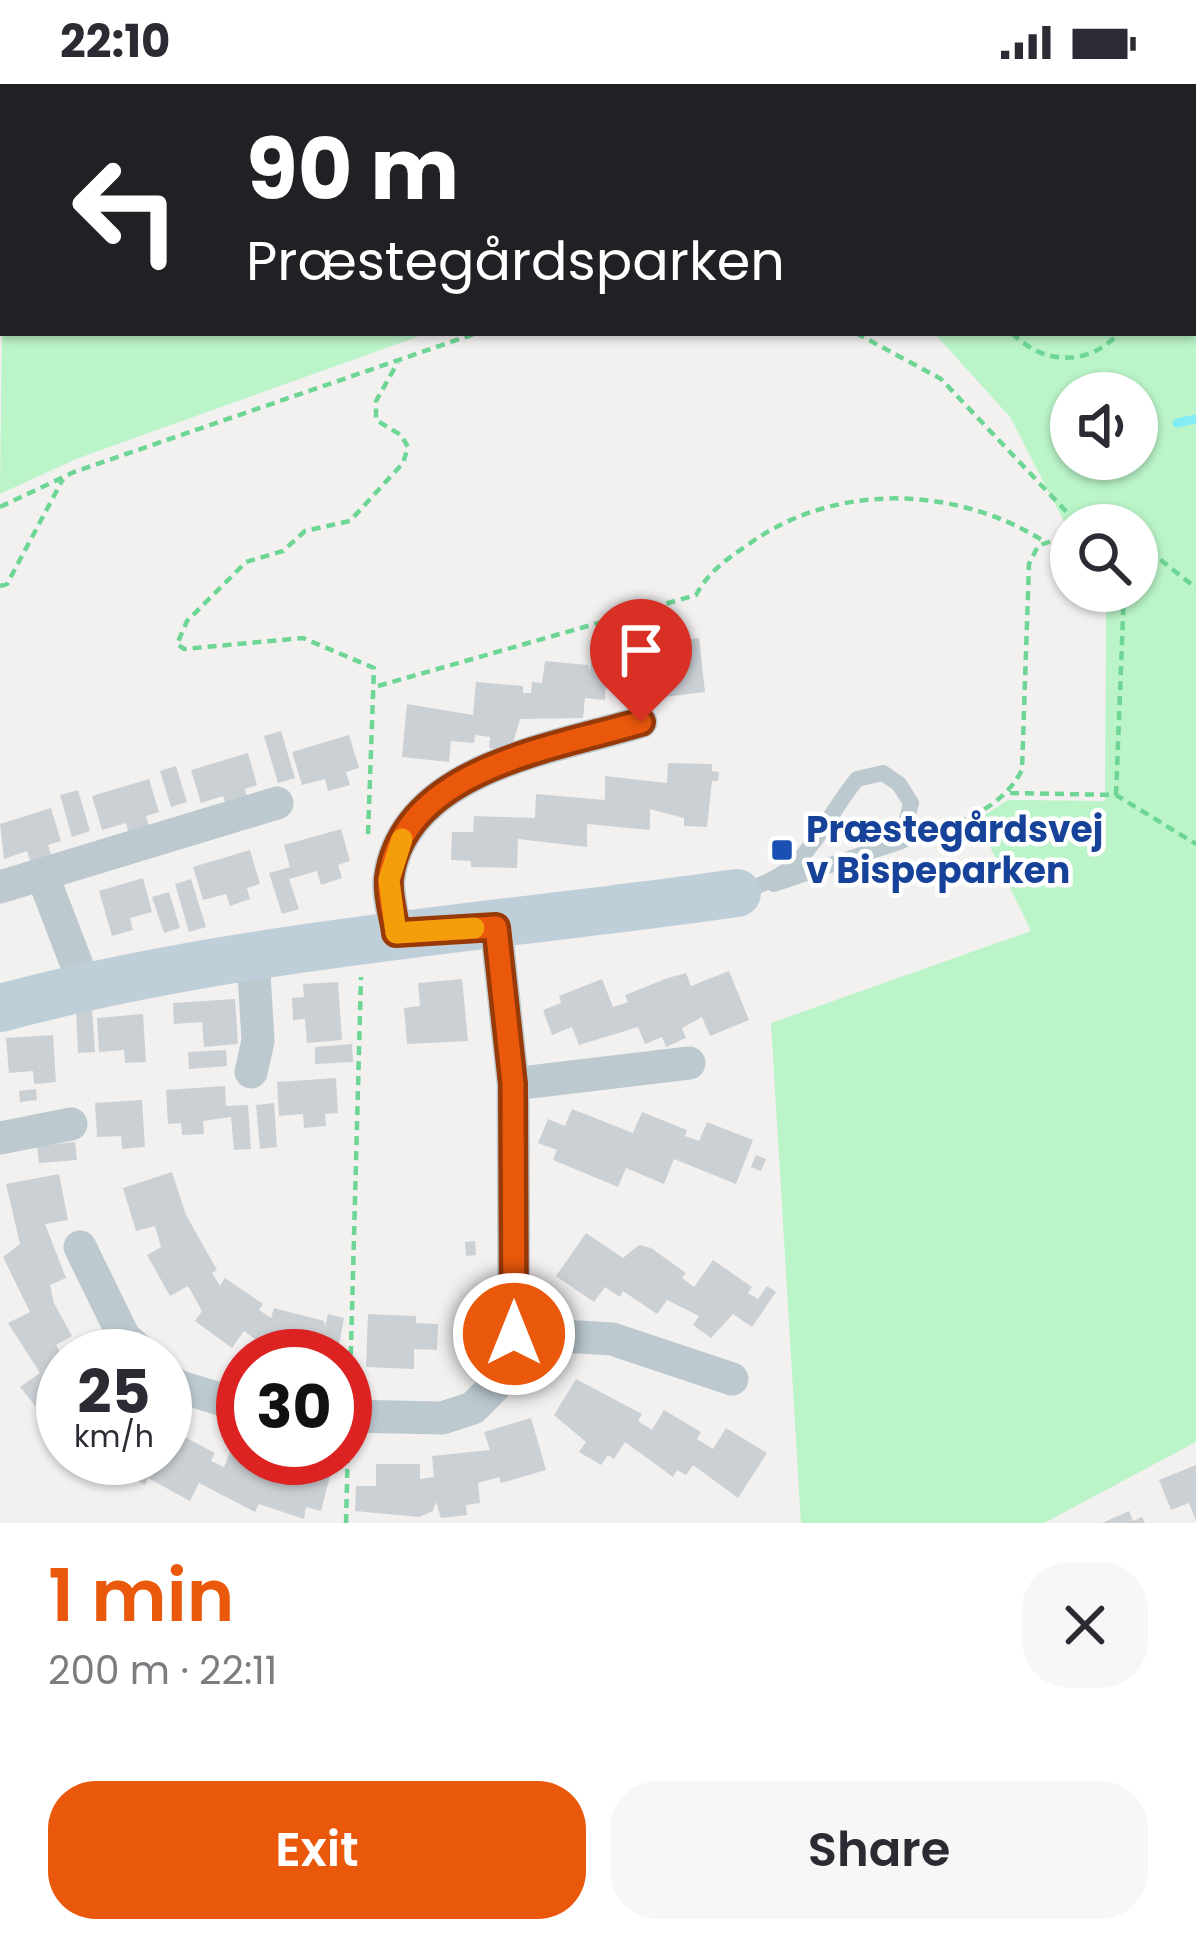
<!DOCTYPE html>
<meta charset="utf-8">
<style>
:root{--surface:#fff;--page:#f7f7f7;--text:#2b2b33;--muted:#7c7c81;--accent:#ea580c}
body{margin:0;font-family:Poppins,sans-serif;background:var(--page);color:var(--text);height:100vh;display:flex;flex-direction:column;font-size:45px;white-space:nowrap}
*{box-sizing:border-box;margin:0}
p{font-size:39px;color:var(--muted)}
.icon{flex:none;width:66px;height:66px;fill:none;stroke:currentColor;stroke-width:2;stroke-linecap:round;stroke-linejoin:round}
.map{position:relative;height:1439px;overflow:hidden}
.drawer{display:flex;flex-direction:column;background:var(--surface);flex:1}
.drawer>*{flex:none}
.top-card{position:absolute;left:0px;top:0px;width:1197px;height:252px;box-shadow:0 3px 9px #0004;background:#202124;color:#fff;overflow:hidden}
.fabs{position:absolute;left:1050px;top:288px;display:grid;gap:24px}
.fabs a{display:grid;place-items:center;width:108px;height:108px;border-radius:50%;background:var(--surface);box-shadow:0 3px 9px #0004;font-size:60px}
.speed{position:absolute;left:36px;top:1245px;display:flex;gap:24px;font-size:60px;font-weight:700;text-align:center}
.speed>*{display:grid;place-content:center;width:156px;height:156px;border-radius:50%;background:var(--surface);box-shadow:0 3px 9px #0004;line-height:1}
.speed small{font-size:30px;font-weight:400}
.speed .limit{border:18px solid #d22;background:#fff;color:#111}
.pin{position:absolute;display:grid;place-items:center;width:102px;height:102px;color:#fff;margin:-123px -51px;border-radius:50% 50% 50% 0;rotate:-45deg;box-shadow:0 0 12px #0007}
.pin .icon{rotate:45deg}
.me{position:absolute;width:132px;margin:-66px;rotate:0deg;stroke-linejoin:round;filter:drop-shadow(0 0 9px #0008)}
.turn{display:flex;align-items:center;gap:42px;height:252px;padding:0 48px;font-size:54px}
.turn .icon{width:156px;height:156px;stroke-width:2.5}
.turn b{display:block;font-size:84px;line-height:102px}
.round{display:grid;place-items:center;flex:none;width:126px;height:126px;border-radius:48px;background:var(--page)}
.summary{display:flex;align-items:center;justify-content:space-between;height:204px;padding:0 48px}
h1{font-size:72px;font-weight:600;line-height:90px;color:var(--accent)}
.button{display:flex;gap:24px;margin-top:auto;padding:24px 48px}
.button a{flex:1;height:138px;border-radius:48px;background:var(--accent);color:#fff;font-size:48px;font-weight:600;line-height:138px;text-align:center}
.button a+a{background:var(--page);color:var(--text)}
.status{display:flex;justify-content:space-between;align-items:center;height:84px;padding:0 60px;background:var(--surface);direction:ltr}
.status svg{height:33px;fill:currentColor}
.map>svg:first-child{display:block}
.green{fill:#baf4c8;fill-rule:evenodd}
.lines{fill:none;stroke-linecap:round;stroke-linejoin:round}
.stream{stroke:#83edf5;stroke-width:9}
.building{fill:#cbd0d5}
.highway-casing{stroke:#6e96af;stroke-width:68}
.path{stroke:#6ed695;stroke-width:4.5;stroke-dasharray:9 6;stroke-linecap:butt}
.lane{stroke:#bccad0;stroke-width:16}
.street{stroke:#bccad0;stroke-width:33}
.secondary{stroke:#bfcfd9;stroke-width:48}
.highway{stroke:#83abc4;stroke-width:63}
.route-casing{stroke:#983908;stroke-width:30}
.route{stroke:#ea580c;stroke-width:21}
.slow{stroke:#f59e0b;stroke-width:21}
.transit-dot{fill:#1a4fb4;stroke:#fff;stroke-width:4.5}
.labels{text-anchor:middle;stroke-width:9;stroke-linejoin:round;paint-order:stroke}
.transit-label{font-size:36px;font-weight:bold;fill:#164399;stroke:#fff;text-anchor:start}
</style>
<div class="status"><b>22:10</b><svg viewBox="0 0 49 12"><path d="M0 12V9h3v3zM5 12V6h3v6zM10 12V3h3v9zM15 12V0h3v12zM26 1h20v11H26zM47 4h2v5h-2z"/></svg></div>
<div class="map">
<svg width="1196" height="1439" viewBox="0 0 1196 1439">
<rect width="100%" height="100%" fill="#f3f0f0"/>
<path class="green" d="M335 0H1196V1358L1044 1439H801L771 939 1031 847 977 736 1008 716 1105 717 1106 523 1098 507H1137V441H1071V451L1010 333 934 249H1194V3H329ZM1071 309H1137V375H1071Z
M3 146V249H428L76 375 0 410Z"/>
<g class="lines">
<path class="stream" d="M1177 339 1196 335"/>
</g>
<path class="building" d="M699 554 705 608 655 614 653 591 631 593 628 563Z
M591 574 607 576 605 616 585 614 583 634 520 635 511 666 489 664 490 653 475 651 474 659 451 657 449 678 402 673 407 620 473 631 476 598 523 602V609H531L532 598 542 599 545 577 588 581 590 588Z
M281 647 295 694 278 699 264 652Z
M349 651 359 684 346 688 350 701 328 707 325 695 302 701 292 668Z
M248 669 257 701 245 705 248 718 227 724 223 712 201 719 191 686Z
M668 679 712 680V687L719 688 718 697H712L707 743 684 742V734L650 725V746L587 740V763L518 755 517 784 471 783V777L451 776 452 748H473L474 732 535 734 536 710 605 716V692L667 699Z
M176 682 187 718 171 723 160 687Z
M149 695 159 728 146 732 150 745 129 751 126 739 102 746 92 712Z
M78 706 90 747 72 753 60 711Z
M51 724 61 757 48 761 52 774 31 780 27 767 4 775 0 740Z
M341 745 350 777 338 781 342 794 321 801 317 787 289 795 299 825 282 830 269 789 290 783 284 761Z
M250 766 260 800 247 804 250 815 230 822 226 810 203 816 193 783Z
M143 794 152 828 130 834 133 846 112 852 99 807Z
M191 795 206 843 189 848 175 800Z
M169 808 180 844 164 849 152 813Z
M729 887 749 936 710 952 702 933 682 944 686 954 666 963 662 953 645 960 638 943 579 961 572 943 552 951 543 926 561 919 559 912 602 895 613 923 628 918 625 911 668 894 686 889 691 902Z
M462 895 468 957 407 960 404 924 420 922 418 899Z
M338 898 342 956 307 959 305 935 293 936 292 914 304 913 303 900Z
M235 915 238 960 204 963 202 938 174 940 173 919Z
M92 924 95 968 78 969 76 925Z
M143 930 146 978 125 979 124 966 99 968 97 934Z
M53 951 56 998 34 1000 33 987 9 989 6 954Z
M352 960 353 978 315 980V963Z
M226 966 227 982 189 985 188 968Z
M336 994 338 1029 325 1030 326 1042 304 1044 303 1030 279 1032 277 998Z
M225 1002 226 1022 248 1021 251 1065 234 1066 231 1033 203 1037 204 1050 182 1051 181 1039 168 1040 166 1006Z
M36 1005 37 1016 20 1018 19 1007Z
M142 1016 145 1063 122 1065 121 1052 97 1053 95 1019Z
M274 1019 277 1063 260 1065 256 1021Z
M572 1025 633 1049 642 1028 687 1046 685 1052 699 1057 707 1038 753 1056 736 1100 674 1075 664 1100 626 1084 618 1103 553 1076 557 1066 538 1059 548 1035 565 1042Z
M75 1058 77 1076 39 1079 37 1062Z
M756 1071 766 1075 761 1087 751 1083Z
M172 1088 186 1131 217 1186 212 1189 220 1202 225 1194 263 1220 259 1226 271 1234 274 1224 324 1237 325 1243 328 1230 344 1234 337 1272 317 1268 316 1272H261L264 1262 244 1247 232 1264 195 1237 202 1227 188 1202 170 1212 147 1171 161 1163 155 1142 136 1147 123 1104Z
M59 1090 68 1136 45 1140 66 1194 50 1201 54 1219 72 1252 56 1261 63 1273V1356L20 1303 40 1289 8 1239 30 1228 3 1173 20 1160 6 1100Z
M586 1149 623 1174 639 1161 651 1164 686 1189 682 1194 694 1203 713 1176 752 1203 748 1209 758 1215 767 1202 776 1208 752 1243 733 1230 711 1254 693 1241 699 1232 667 1216 657 1230 623 1207 620 1213 605 1203 594 1218 556 1192Z
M475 1157 476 1171 466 1172 465 1158Z
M368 1230 416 1232V1239L438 1240 437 1266 414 1265V1285L366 1283Z
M576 1295 642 1330 638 1337 652 1346 664 1326 701 1348 697 1355 713 1365 726 1344 767 1369 738 1414 693 1381 686 1391 677 1386 673 1393 625 1358 614 1375 608 1371 601 1381 579 1368 586 1358 554 1331Z
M531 1334 546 1386 501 1399 499 1393 478 1399 480 1419 466 1421 467 1431 441 1434 436 1418 433 1427 419 1433 355 1427 356 1402H376V1380H420V1395L434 1393 432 1372 490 1366 484 1348Z
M173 1347 215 1369 211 1377 224 1383 233 1361 243 1366V1374H262L286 1389 290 1374 334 1376 321 1427 306 1423 304 1435 259 1420 255 1428 199 1399 190 1417 148 1394 145 1401 100 1374H165Z
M1196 1381V1437L1189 1419 1171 1426 1159 1396Z
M1129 1427 1133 1437 1142 1433 1145 1439H1102Z"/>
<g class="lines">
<defs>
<path id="highway" d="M211 3 217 0
M0 96 3 95"/>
</defs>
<use href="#highway" class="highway-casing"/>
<path class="path" d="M739 3 744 0
M889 3 891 0
M944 3 950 0
M1038 3 1039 0
M1194 5 1196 4
M1194 56H1196
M1194 178H1196
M856 249 941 295 1079 441
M1012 249C1043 281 1088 283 1119 249
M0 423 74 388 477 249
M1137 457 1196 504
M0 502 7 500 63 395
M378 602 696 511C709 487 727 475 749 460 835 398 956 401 1045 458
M1010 709 1116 711 1196 760
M1116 711 1124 507
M929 748C968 736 1003 722 1022 686L1029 480 1038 462 1071 450
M368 750 374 584 303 554 184 565 177 560 187 537 246 478 283 467 305 447 350 437 403 379 408 363 401 351 376 336V317L398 278
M350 1301 361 893
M346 1439 348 1361"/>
<path class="lane" d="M737 808C809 792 815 747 857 695L883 689 899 700 911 719 902 757 774 800"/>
<path class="street" d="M42 790 85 902
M0 803 277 719
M396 849C394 832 387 811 389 794 404 684 555 664 641 638
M251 988 258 957 253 872
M513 1000 689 979
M0 1054 71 1040
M80 1163 124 1253 145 1272
M514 1249 612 1255 732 1295
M165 1291 177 1302 243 1322
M345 1332 442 1334 473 1324 502 1295 514 1249 513 1000 496 843"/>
<path class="secondary" d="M0 924C241 860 491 844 737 809"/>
<use href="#highway" class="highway"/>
</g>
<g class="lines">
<defs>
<path id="route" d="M514 1250 513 1000 496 843 396 849C394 832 387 811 389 794 404 684 554 664 641 638"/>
</defs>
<use href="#route" class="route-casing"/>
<use href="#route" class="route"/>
<path class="slow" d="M402 755 389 796 396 849 474 844"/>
</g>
<rect class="transit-dot" x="770" y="754" width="24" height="24" rx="6"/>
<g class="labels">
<g class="transit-label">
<text x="806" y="758">Præstegårdsvej<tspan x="806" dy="41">v Bispeparken</tspan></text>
</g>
</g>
</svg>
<div class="fabs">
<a><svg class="icon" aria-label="sound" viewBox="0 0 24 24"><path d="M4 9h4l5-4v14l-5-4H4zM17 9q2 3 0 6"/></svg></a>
<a><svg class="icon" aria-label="search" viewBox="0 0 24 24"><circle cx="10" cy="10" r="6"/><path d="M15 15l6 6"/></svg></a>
</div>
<div class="speed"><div>25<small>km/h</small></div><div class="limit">30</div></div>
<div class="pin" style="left:641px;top:638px;background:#d93025"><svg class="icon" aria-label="arrive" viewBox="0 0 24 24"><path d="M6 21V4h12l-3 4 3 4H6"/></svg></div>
<svg class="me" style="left:514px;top:1250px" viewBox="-20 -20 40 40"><circle r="17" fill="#ea580c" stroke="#fff" stroke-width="3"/><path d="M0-11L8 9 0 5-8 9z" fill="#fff"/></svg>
<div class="top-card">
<div class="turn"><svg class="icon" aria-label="left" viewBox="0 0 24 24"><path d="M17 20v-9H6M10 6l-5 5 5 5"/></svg><div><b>90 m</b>Præstegårdsparken</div></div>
</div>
</div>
<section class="drawer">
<div class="summary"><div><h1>1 min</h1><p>200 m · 22:11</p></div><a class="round"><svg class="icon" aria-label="close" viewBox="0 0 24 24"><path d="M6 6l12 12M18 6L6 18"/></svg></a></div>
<div class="button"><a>Exit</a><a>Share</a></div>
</section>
